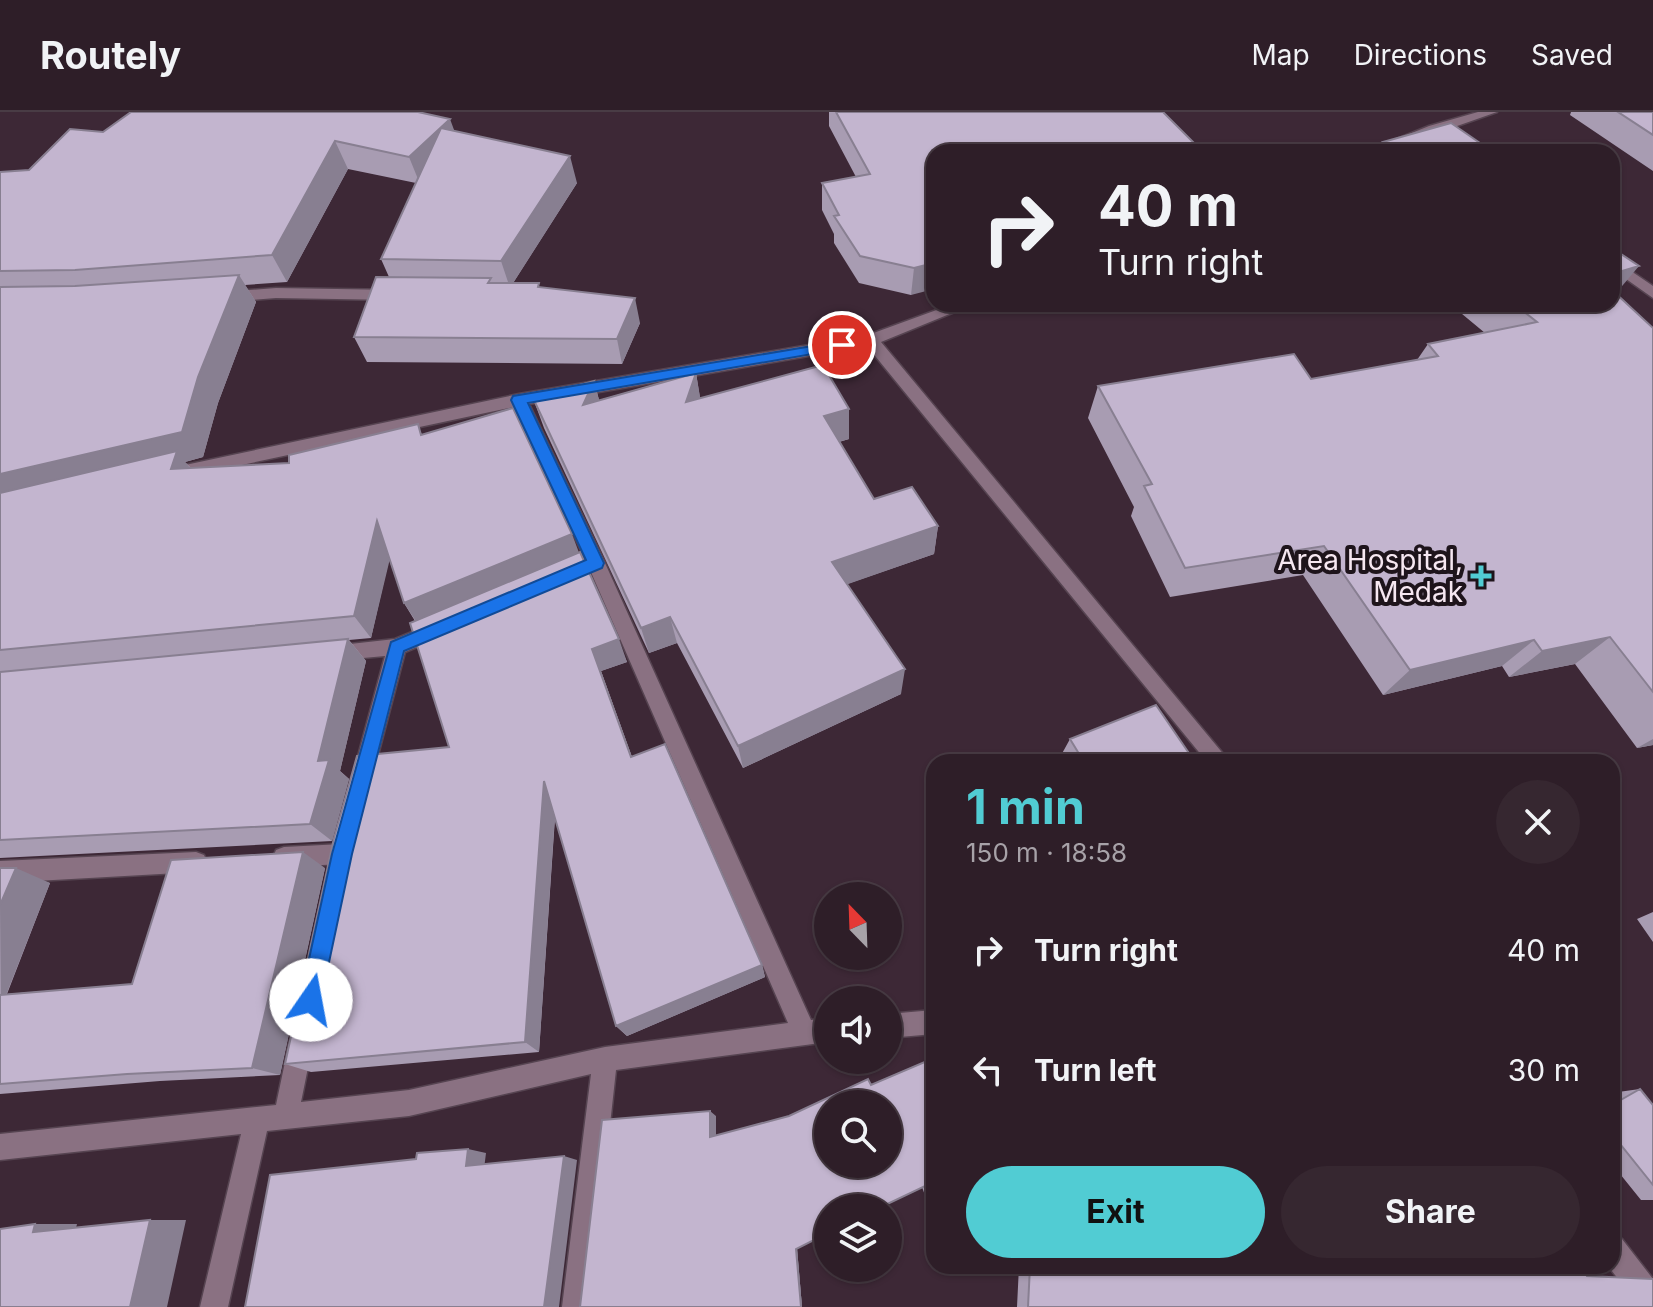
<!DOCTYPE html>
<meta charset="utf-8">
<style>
:root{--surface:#2e1e28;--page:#362730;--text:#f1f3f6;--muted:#a7a2a8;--line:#493c45;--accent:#51ccd3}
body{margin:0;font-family:Inter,sans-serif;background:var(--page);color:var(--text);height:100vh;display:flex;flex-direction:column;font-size:30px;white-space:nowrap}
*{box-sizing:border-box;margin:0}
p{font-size:26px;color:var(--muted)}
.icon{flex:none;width:44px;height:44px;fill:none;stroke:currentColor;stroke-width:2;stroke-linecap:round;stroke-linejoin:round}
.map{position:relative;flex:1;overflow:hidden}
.side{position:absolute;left:926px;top:642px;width:694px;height:520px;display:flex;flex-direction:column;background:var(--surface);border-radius:24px;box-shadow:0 2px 6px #0004,0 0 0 2px var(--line)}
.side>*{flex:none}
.hud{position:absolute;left:926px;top:32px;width:694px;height:168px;border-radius:24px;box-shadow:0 2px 6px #0004,0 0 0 2px var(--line);background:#2e1e28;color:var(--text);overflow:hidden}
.needle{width:52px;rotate:337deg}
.buttons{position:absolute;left:814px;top:770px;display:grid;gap:16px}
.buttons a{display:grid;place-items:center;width:88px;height:88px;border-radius:50%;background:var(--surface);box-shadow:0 2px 6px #0004,0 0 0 2px var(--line);font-size:40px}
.pin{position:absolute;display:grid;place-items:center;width:68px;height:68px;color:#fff;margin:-34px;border:4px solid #fff;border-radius:50%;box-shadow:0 2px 8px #0007}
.me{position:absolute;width:88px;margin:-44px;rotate:12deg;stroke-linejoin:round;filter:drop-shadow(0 0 6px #0008)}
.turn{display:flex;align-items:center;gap:28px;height:168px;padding:0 40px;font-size:36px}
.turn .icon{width:104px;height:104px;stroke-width:2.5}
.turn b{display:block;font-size:56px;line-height:68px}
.round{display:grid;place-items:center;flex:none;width:84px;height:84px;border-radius:42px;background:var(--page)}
.summary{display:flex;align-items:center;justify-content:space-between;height:136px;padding:0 40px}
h1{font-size:48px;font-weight:700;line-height:60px;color:var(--accent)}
.cta{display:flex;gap:16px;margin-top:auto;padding:16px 40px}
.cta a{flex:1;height:92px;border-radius:48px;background:var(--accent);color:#111;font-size:32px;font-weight:700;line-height:92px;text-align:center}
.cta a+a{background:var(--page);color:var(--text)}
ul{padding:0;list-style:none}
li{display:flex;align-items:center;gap:24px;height:120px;padding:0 40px}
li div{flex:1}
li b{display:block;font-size:30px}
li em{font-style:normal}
header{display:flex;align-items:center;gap:48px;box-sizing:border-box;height:112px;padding:0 40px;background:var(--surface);border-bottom:2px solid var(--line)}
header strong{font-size:38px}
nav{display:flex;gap:44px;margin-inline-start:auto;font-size:28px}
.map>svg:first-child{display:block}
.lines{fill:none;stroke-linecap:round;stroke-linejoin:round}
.minor-casing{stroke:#564451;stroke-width:3}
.minor{fill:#8a7182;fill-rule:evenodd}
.wall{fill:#a89cb2}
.shaded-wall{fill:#887f91}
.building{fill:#c3b5cf;stroke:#887f91;stroke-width:2;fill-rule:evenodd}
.route{fill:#1a73e8;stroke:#114b97;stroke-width:2}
.poi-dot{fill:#51ccd3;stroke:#1e141b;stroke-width:3}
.labels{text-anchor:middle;stroke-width:8;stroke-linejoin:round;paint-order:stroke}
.poi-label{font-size:28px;fill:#f6e7f1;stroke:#1e141b;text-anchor:end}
</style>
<header>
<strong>Routely</strong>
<nav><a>Map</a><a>Directions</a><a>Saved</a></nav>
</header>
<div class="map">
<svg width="1653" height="1195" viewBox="0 0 1653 1195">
<rect width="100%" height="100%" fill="#3d2836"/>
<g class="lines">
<defs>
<path id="minor" d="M1478 0H1497L1383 40H1365L1429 14Z
M1612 146 1653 174V186L1612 157Z
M276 176 396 178 403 183 396 188 276 186 224 190 217 185 224 180Z
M953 192H974L881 230 1230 650H1207L867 234 529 292 605 451 811 908 828 906V930L616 958 590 1195H562L591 962 409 1004 267 1019 228 1195H200L241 1022 0 1048V1022L276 993 289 931 292 922 301 919 310 922 313 931 301 990 409 978 605 935 788 911 587 451 514 295 171 368 163 362 171 356 519 282 868 223Z
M439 509 446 511 448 517 446 523 405 540 371 670 368 677 361 679 354 677 351 670 385 544 330 549 323 547 320 541 323 535 395 527Z
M342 732 350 735 353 742 350 749 342 752 284 755 276 752 273 745 276 738 284 735Z
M196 740 204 743 207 750 204 757 196 760 0 771V749Z
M934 898V922L888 926V902Z
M1612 1124 1622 1127 1653 1167V1195H1640L1608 1154H1612Z"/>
</defs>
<use href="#minor" class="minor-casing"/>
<use href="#minor" class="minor"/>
</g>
<path class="wall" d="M829 0H1163L911 183 859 171 834 131V122L822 98V71L856 65 829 14Z
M1571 0H1653V59L1570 3Z
M455 19 577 71 513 171 540 175 640 211 622 252 367 250 354 225 389 165 381 147 416 71 348 57 287 170 245 173 256 190 218 291 203 345 185 350 191 356 289 351 423 322 579 441 627 550 601 559 632 645 762 853 765 865 627 924 616 914 555 706 539 940 311 960 285 952 449 635 415 509 404 491 389 447 371 526 349 528 366 549 340 659 349 667 332 729 0 746V60L29 58 103 20Z
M1383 30 1493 40H1378Z
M1616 181 1653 216V633L1637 636 1575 552 1509 565 1502 554 1383 583 1303 463 1170 485 1131 404 1134 395 1088 306 1098 274 1311 267 1417 248 1428 232 1485 221 1450 192H1612Z
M696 261 700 286 849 297V327L839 330 874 387 938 414 934 442 847 472 901 582 743 656 677 531 649 541 544 316 533 286 594 269 599 288Z
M1070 627 1195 650H1061L1059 647Z
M0 756 50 771 7 882 132 872 325 756 280 963 160 969 0 982Z
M1653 800V830L1637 807Z
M934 946V1102L932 1103 922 1075 797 1136 802 1195H580L716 1004V1024L789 1004 871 973Z
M1640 977 1653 993V1088H1641L1612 1052V984L1618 980Z
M1019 1154H1583L1587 1163 1653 1195H1017Z"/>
<path class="shaded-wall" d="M450 7 460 34 420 72 409 45Z
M335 29 348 57 287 170 272 143Z
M570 44 577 71 510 176 501 149Z
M934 151V177L911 183 914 156Z
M1639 154 1612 186V162Z
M239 163 256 190 218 291 203 345 185 350 198 365 0 393V362L198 265Z
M635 186 640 211 622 252 617 227Z
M696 261 701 291 686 290Z
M594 269 602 299 583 293Z
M849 297V327L824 334V304Z
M377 409 393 434 371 526 354 504Z
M938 414 934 442 831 478 832 450Z
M572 422 581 446 419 514 404 491Z
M670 505 677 531 649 541 641 516Z
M1610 525 1575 552 1509 565 1542 539Z
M348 527 366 549 340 659 349 667 332 729 310 712 318 649Z
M619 527 627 550 601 559 639 665 592 537Z
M1534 528 1502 554 1383 583 1410 558Z
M905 557 901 582 743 656 738 634Z
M1653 627V633L1637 636Z
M544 669 556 688 539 940 525 930Z
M303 740 325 756 280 963 252 956Z
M16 756 50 771 1 896 0 793Z
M762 853 765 865 627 924 616 914Z
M710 999 716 1004V1030L710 1025Z
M468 1037 486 1041 484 1057 466 1054Z
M564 1044 577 1048 559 1195H544Z
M150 1108H186L167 1195H130Z
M35 1112H77L75 1120H33Z
M797 1136 802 1195H801L796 1137Z"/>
<path class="building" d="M131 0H418L450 7 409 45 335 29 272 143 75 158 0 159V60L29 58 70 17 103 20Z
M836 0H1163L1203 40H934V151L914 156 860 144 834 104 839 103 822 71 870 62Z
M1618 0H1653V23Z
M1451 11 1493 40H1395L1383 30Z
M441 16 570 44 501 149 381 147Z
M1612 136 1639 154 1612 162Z
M239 163 198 265 182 320 0 362V175L75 174Z
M376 165 491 166 488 171H539L538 175 635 186 617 227 354 225Z
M1612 178 1653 216V580L1610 525 1542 539 1534 528 1410 558 1324 434 1185 456 1144 374 1152 372 1098 274 1294 242 1311 267 1438 244 1428 232 1537 210 1514 192H1612Z
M823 253 849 297 824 304 874 387 912 375 938 414 832 450 905 557 738 634 670 505 641 516 533 286 594 269 583 293 696 261 686 290Z
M513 296 572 422 404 491 377 409 354 504 0 538V381L177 339 171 357 289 351V343L418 312 421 323Z
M580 440 619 527 592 537 631 645 665 632 762 853 616 914 544 669 525 930 285 952 334 726 357 644 449 635 410 511Z
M348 527 318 649 329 648 310 712 0 728V560Z
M1156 593 1195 650H1084L1070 627Z
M303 740 252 956 127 962 0 972V883L132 872 171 748Z
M0 756H16L0 793Z
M934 946V1091L927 1073 879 1096H828V1121L796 1137 801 1195H580L602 1008 710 999V1025L789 1004 868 967 871 973ZM828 992H888V1052H828Z
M1640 977 1653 993V1073L1612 1022V993Z
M468 1037 466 1054 564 1044 544 1195H245L270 1063 416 1047 417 1041Z
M150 1108 130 1195H0V1117L35 1112 33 1120Z
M1030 1154H1583L1587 1164 1653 1167V1195H1028Z"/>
<path class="route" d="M842 229 847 230V236L528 291 604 451 602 456 404 539 352 742 321 888 318 895 311 898 303 895 300 888 332 742 391 530 586 448 511 288 513 284Z"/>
<path class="poi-dot" d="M1477 452h8v8h8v8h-8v8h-8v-8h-8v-8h8z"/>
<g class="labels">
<g class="poi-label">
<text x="1463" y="458">Area Hospital,<tspan x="1463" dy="32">Medak</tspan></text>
</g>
</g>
</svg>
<div class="buttons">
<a><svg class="needle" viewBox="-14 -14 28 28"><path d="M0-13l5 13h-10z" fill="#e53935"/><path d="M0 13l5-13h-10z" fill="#a7a2a8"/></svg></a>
<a><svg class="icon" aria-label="sound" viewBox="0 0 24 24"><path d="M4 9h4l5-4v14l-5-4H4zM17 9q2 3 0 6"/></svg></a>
<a><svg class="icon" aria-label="search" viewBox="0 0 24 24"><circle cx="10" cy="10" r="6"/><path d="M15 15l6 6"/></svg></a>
<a><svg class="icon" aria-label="layers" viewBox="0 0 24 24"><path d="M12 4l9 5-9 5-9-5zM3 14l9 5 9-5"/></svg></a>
</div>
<div class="pin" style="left:842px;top:233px;background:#d93025"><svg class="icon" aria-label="arrive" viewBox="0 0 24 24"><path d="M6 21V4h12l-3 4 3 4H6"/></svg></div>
<svg class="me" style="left:311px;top:888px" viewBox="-20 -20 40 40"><circle r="19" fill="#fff"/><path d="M0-13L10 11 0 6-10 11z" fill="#1a73e8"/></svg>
<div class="hud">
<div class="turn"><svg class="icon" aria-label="right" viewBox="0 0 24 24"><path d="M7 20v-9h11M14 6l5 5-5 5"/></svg><div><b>40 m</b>Turn right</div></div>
</div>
<section class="side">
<div class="summary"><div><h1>1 min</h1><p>150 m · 18:58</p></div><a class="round"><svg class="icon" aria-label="close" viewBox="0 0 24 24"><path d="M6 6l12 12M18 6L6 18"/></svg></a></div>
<ul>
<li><svg class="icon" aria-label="right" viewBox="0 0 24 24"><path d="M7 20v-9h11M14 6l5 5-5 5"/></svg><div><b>Turn right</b></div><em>40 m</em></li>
<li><svg class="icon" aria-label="left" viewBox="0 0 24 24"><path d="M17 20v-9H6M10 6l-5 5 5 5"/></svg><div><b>Turn left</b></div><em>30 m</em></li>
</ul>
<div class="cta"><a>Exit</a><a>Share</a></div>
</section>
</div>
